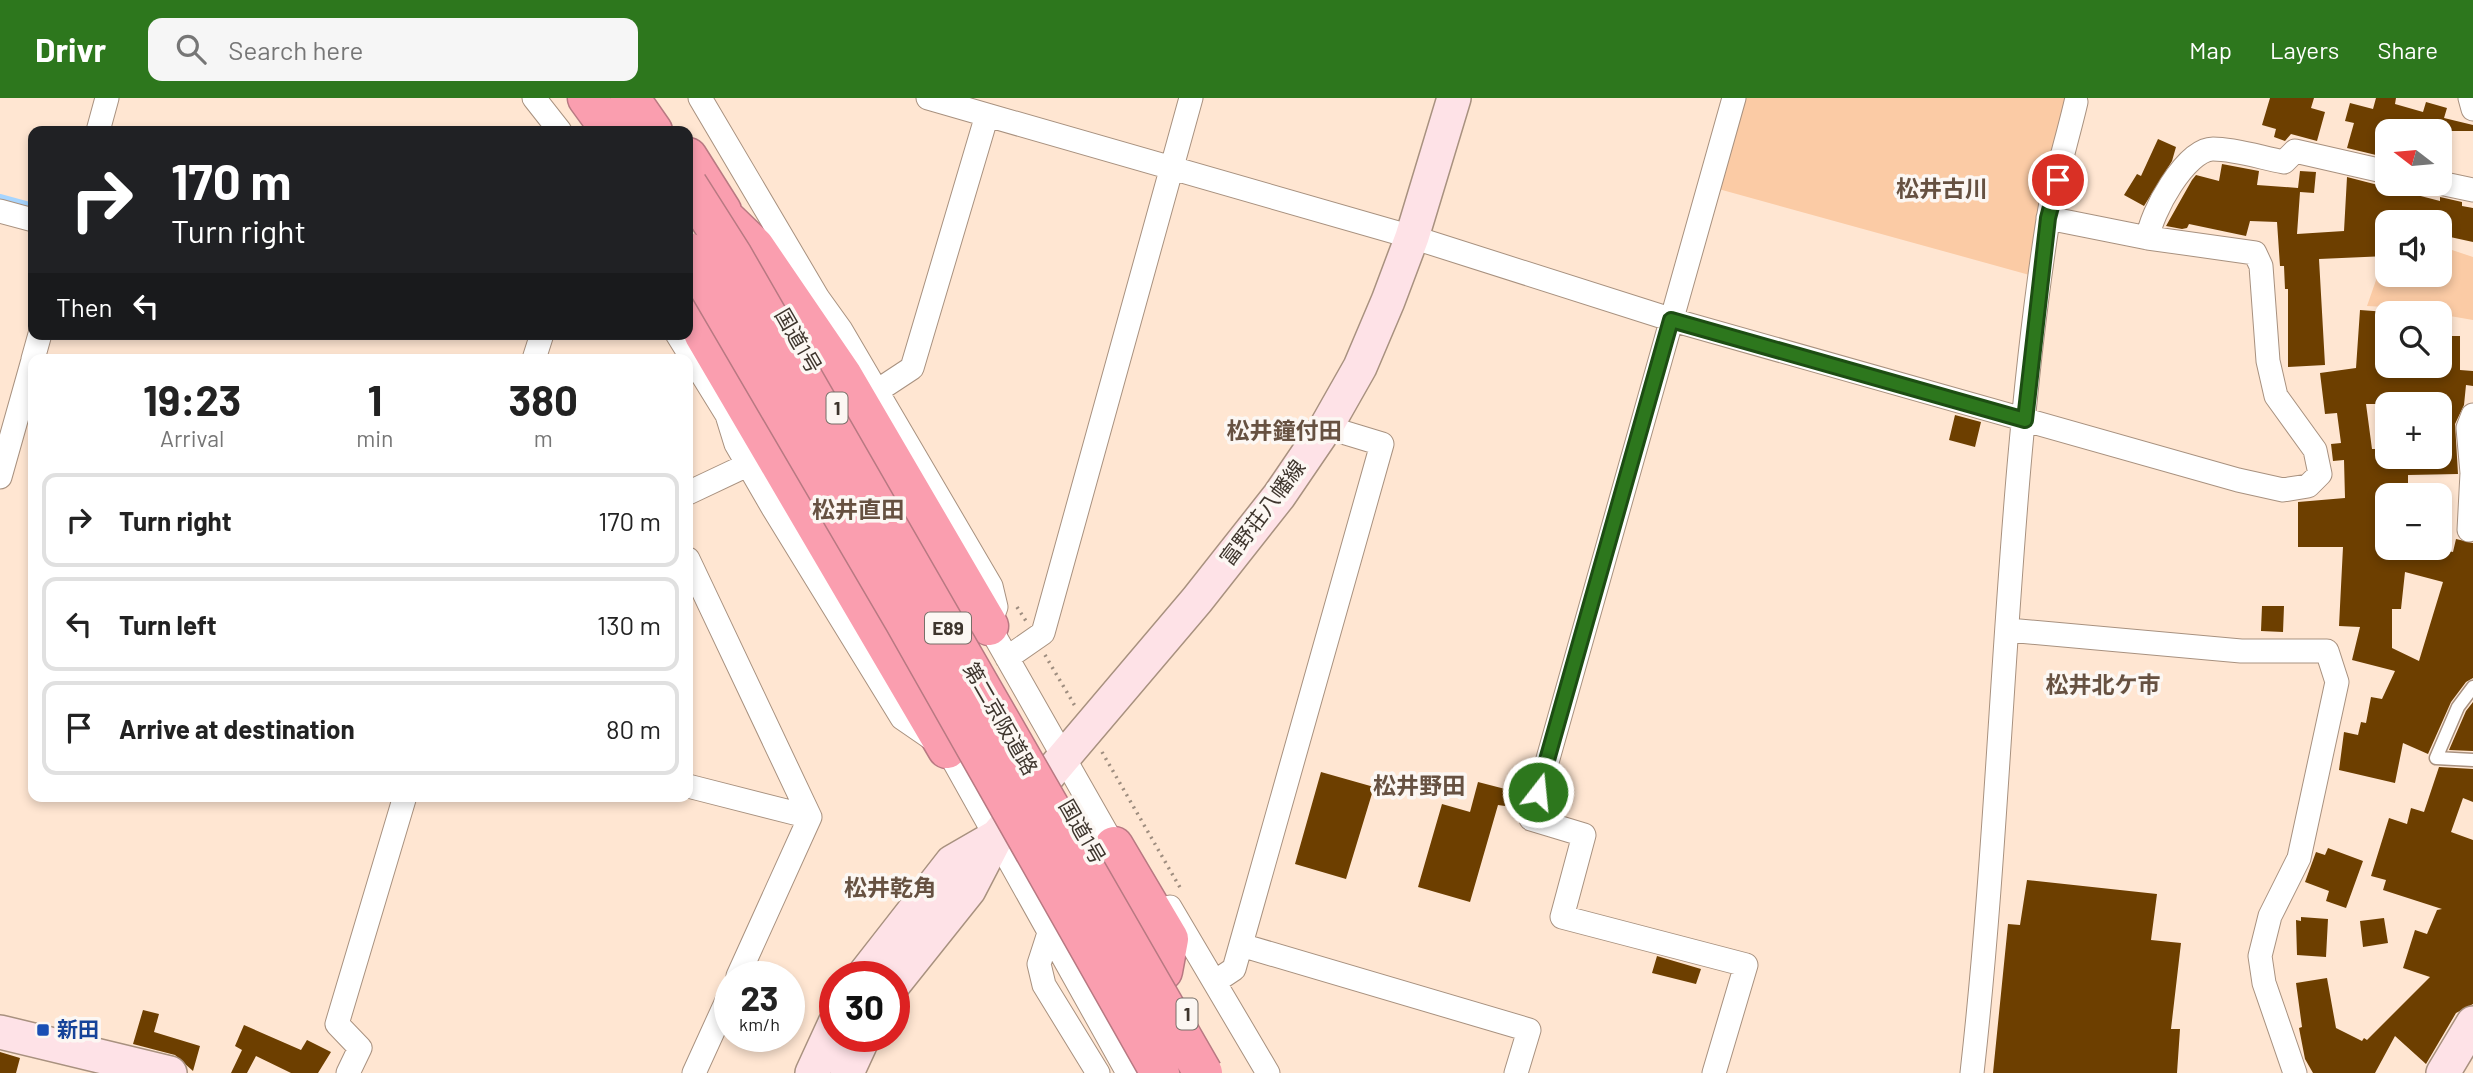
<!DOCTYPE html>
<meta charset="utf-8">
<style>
:root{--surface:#fff;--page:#f6f6f6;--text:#222;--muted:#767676;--line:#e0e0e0;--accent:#2d771d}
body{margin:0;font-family:Barlow,"Noto Sans JP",sans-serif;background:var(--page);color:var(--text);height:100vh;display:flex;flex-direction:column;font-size:26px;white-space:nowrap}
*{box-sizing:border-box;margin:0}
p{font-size:23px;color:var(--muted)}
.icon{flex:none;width:38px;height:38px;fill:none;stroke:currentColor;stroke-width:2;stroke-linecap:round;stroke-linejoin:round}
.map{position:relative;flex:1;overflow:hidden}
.drawer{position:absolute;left:28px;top:256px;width:665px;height:448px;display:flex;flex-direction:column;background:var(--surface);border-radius:14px;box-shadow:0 4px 10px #0003}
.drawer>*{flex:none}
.guide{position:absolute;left:28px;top:28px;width:665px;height:214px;border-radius:14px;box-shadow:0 4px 10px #0003;background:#202124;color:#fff;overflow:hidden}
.needle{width:46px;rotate:286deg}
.fabs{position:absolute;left:2375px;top:21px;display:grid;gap:14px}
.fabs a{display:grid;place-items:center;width:77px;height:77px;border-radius:14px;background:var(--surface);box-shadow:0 4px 10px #0003;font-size:35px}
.speed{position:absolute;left:714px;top:863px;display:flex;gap:14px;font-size:35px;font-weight:700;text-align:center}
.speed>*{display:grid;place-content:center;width:91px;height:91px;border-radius:50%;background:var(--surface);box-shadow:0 4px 10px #0003;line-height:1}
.speed small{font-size:18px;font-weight:400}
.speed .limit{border:10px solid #d22;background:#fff;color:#111}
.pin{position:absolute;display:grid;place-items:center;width:60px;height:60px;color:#fff;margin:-30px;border:4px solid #fff;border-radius:50%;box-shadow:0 2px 7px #0007}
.me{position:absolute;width:77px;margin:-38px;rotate:16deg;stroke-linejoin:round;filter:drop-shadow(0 0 5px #0008)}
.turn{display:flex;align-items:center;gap:24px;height:147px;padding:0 28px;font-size:32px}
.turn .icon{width:91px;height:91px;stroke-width:2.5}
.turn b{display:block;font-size:49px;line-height:60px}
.then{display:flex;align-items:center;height:66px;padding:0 28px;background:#0003;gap:14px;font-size:26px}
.eta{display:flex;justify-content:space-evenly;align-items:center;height:119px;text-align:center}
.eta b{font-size:42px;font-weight:700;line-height:49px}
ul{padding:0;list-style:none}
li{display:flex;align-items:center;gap:21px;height:94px;margin:0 14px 10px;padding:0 14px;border:4px solid var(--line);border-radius:14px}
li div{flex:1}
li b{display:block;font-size:26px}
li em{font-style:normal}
header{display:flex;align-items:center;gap:42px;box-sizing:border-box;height:98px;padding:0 35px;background:var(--accent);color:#fff}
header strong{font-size:33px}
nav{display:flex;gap:38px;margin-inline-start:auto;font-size:24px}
.search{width:490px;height:63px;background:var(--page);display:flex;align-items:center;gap:18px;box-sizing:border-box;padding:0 24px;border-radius:14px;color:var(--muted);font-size:26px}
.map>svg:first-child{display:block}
.green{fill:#fbcba5}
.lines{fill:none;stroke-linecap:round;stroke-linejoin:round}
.stream{stroke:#a7d5fe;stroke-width:6}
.building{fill:#6d3f00;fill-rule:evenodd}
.lane-casing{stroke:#a8917f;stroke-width:15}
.street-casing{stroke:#a8917f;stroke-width:25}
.secondary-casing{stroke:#a8917f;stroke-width:36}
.highway-casing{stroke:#b87982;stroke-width:41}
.path{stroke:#9e8d7f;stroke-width:3.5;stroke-dasharray:2 5;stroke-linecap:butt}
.lane{stroke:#fff;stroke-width:12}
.street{stroke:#fff;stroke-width:23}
.secondary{stroke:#fee2e7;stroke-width:33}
.highway{stroke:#fa9eaf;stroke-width:38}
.highway-bridge-casing{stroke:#b87982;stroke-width:41;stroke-linecap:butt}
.highway-bridge{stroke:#fa9eaf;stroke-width:38}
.route-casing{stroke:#1d4d13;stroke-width:18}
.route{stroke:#2d771d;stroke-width:12}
.transit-dot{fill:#1a4fb4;stroke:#fcf7f3;stroke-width:2.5}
.labels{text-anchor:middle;stroke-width:7;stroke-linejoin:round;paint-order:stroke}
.shield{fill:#fcf7f3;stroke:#776f68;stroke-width:2}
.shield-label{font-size:19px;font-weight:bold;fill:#3e352d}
.street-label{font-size:21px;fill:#3e352d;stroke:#fcf7f3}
.transit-label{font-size:21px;font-weight:bold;fill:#164399;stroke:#fcf7f3;text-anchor:start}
.neighbourhood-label{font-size:23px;font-weight:bold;fill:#665141;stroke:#fcf7f3}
</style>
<header>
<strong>Drivr</strong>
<div class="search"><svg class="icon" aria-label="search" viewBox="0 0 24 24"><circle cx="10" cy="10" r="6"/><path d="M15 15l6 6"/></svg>Search here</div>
<nav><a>Map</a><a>Layers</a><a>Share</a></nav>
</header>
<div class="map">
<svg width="2473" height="975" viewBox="0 0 2473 975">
<rect width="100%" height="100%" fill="#ffe6d2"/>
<path class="green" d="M1741 0H2083L2037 179 1715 90Z
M2440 148 2473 159V222L2404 210 2367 208 2382 165 2387 167V177H2440Z"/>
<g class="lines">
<path class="stream" d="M0 99 33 108"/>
</g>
<path class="building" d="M2270 0H2314L2311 10 2325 14 2317 43 2291 36 2285 43 2274 39 2276 31 2262 27Z
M2376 0H2396L2395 6 2423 14 2426 4 2447 10 2444 20 2473 27V33H2383L2376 57 2347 50 2354 25 2345 23 2350 5 2373 11Z
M2158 41 2176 49 2172 63 2144 108 2124 97 2137 76 2141 78Z
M2222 66 2259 73 2257 87 2298 90 2300 73 2316 74 2314 95 2300 94 2297 136 2344 133 2347 79 2440 103V99L2462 104V108L2473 110V144L2441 137 2444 124H2387V158L2319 161 2325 267 2288 269V191H2285L2284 168H2280L2277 124 2250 123 2246 138 2189 126 2187 130 2182 131 2166 128 2192 82 2196 77 2219 83Z
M2360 212 2387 214V270H2440V238H2460V272L2473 273V288L2466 287 2464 307 2455 326 2458 376 2408 377V397H2387L2385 459 2430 461 2433 450 2453 454 2456 441 2473 445V580L2466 584 2451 604 2428 656 2403 645 2395 685 2339 672 2344 634 2358 637 2361 624 2366 625 2371 599 2382 601 2395 573 2352 562 2360 529 2339 528 2343 449H2298V404L2345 400 2344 362 2333 363 2331 346 2341 345 2337 315 2325 316 2320 275 2356 270ZM2366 306H2443L2440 359H2387V351H2372ZM2405 474 2443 484 2419 563 2392 550V511H2401Z
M1955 317 1981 324 1975 349 1949 342Z
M2262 508H2284L2283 534 2261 533Z
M2473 604V653L2449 652 2466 613Z
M2439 669 2473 671V704L2463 700 2451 734 2473 742V906L2456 915 2426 966 2395 938 2375 975H2313L2305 961 2299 930 2302 929 2296 885 2327 880 2336 930 2362 943 2364 940 2367 942 2430 879 2403 870 2415 832 2427 836 2437 812 2442 811 2383 792 2386 782 2371 778 2389 720 2407 726 2411 710 2424 714Z
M1321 674 1374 689 1346 781 1295 766Z
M1478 684 1509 692 1505 708 1498 707 1470 804 1418 789 1442 706 1470 714Z
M2328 750 2363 763 2346 810 2326 803 2329 793 2305 784 2316 754 2325 757Z
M2027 782 2157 796 2151 842 2181 845 2171 931H2180L2177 975H1993L2008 826 2020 827Z
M2301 819 2328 821 2326 859 2297 857 2296 822 2301 823Z
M2384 820 2388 845 2363 849 2360 823Z
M1657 858 1701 871 1696 886 1652 875Z
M143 912 159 916 154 934 200 948 193 973 175 957 133 946Z
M244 927 301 952 307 942 331 954 318 975H291L256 958 247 975H231L242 952 235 948Z
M0 954 20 960 16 975H0Z"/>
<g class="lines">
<defs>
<path id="lane" d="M2473 589 2458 609 2436 660 2473 662"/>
<path id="street" d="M534 0 560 33
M700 0 818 200 841 232 991 488 996 509 989 528 1114 748 1122 755
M928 0 987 17
M2470 0 2473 11
M98 33 107 0
M2440 85 2473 92
M0 113 33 122
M2148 140C2150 116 2186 51 2213 51 2236 51 2262 60 2284 64L2295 53 2387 74
M677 236 727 317 736 346 773 410 902 620 947 651 1128 975
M33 261 40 236
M534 261 542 236
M865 301 912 270 987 17 1412 139 1676 223 2238 382 2283 392 2308 388 2320 376 2315 352 2276 298 2268 263 2261 168 2255 155 2148 140 2048 120
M0 379 33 262
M688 395 760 361
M2469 432 2472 375 2468 330 2473 317
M688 461 810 719 738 878
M2008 532 2241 553H2327L2337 584 2299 760 2270 818 2260 858 2264 885 2295 975
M1007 560 1043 535 1191 0
M688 688 810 719
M1170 809 1268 975
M1049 835 1039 866 1044 887 1098 975
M1241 847 1529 932 1516 975
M1216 883 1234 871 1382 346 1326 329
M348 975 360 950 337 926 405 698
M694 975 730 896
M1714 975 1746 867 1562 819 1584 737 1531 721 1734 0
M1972 975C2004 692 2004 404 2048 122 2054 83 2067 43 2076 4"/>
<path id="secondary" d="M863 878 952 764 997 738
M894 886 969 792 997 738 1197 502 1279 398 1326 329 1360 269 1388 203 1412 139 1454 0
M0 934 170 975
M812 975 835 925
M847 975 864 938
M2443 975 2473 925"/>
<path id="highway" d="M587 0 611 33
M630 0 653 33
M688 59 722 113
M728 123 755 149 843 278 989 528
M688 199 704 237 947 651
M1114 748 1169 841 1163 873"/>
</defs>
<use href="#lane" class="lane-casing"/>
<use href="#street" class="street-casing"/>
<use href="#secondary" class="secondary-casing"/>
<use href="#highway" class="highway-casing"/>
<path class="path" d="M1017 509 1026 523
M1045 557 1075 608
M1102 654 1182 793"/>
<use href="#lane" class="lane"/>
<use href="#street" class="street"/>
<use href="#secondary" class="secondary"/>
<use href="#highway" class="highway"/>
<defs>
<path id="highway-bridge" d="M688 87 733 158 1203 975
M688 154 904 523 1160 975"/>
</defs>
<use href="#highway-bridge" class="highway-bridge-casing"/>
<use href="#highway-bridge" class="highway-bridge"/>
</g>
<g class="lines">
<defs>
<path id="route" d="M1538 694 1671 222 2025 322 2048 120 2058 82"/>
</defs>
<use href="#route" class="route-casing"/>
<use href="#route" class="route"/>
</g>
<rect class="transit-dot" x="36" y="925" width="14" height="14" rx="3.5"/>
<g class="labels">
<g class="shield">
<rect x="826.5" y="294.5" width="21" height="31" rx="5"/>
<rect x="925" y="514.5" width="46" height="31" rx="5"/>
<rect x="1176.5" y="900.5" width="21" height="31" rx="5"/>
</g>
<g class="shield-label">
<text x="837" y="317">1</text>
<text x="948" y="537">E89</text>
<text x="1187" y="923">1</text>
</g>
<g class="street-label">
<text transform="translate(798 243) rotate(60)" y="7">国道1号</text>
<text transform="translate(1263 415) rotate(-53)" y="7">富野荘八幡線</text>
<text transform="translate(1000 621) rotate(60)" y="7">第二京阪道路</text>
<text transform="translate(1082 734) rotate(60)" y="7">国道1号</text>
</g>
<g class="transit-label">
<text x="57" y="939">新田</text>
</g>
<g class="neighbourhood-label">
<text x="1942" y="99">松井古川</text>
<text x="1284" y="341">松井鐘付田</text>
<text x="858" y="420">松井直田</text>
<text x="2103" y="595">松井北ケ市</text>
<text x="1419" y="696">松井野田</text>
<text x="890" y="798">松井乾角</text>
</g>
</g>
</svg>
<div class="fabs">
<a><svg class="needle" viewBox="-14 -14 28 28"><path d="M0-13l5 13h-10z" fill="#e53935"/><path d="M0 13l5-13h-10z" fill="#767676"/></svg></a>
<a><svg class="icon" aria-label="sound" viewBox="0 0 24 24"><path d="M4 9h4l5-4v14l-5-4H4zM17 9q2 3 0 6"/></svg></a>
<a><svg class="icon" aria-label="search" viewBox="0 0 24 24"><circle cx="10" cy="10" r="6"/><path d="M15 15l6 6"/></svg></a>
<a>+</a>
<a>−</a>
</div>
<div class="speed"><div>23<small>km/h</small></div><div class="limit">30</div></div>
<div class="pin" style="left:2058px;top:82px;background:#d93025"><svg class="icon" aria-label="arrive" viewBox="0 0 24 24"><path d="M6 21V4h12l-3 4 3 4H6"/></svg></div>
<svg class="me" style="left:1538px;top:694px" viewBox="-20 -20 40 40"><circle r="17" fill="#2d771d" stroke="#fff" stroke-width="3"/><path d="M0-11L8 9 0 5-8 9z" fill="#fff"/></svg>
<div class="guide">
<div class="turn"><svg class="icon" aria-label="right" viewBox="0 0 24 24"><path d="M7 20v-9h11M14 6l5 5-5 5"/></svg><div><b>170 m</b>Turn right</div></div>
<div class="then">Then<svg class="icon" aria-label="left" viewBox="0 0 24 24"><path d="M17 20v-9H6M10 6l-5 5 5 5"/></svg></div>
</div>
<section class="drawer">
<div class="eta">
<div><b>19:23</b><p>Arrival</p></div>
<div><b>1</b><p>min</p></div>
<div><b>380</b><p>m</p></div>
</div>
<ul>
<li><svg class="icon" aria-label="right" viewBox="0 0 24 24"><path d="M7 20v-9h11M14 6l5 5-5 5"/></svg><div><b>Turn right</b></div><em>170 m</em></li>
<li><svg class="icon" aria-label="left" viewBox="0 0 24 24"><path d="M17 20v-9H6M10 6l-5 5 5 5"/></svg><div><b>Turn left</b></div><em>130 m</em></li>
<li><svg class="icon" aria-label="arrive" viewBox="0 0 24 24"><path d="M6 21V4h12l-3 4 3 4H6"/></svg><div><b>Arrive at destination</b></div><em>80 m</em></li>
</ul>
</section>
</div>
